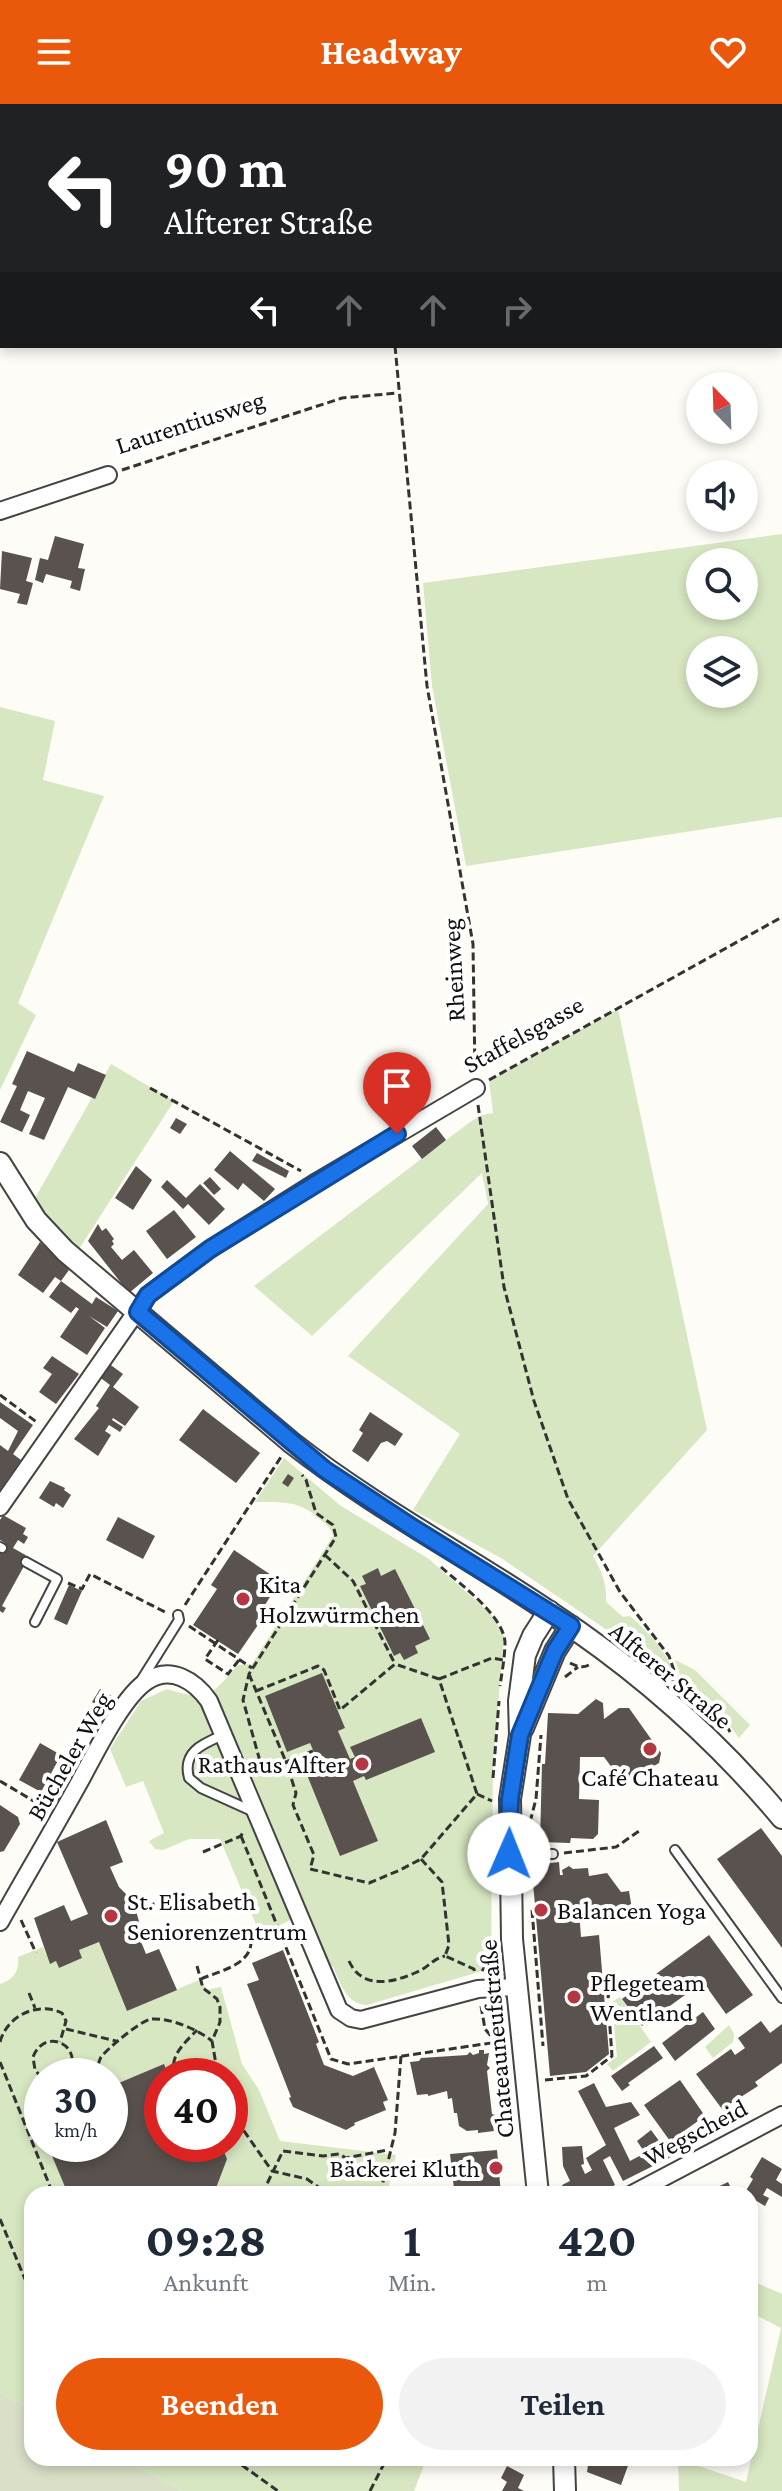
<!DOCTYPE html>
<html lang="de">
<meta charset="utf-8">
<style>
:root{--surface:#fff;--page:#f2f2f3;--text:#1f2937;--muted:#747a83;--accent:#ea580c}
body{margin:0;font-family:"Crimson Pro",serif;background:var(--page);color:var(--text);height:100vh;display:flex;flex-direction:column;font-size:30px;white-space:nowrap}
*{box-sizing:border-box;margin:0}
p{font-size:26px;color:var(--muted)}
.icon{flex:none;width:44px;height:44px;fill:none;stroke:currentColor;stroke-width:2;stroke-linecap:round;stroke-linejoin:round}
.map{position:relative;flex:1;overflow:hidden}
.sheet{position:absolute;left:24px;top:2082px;width:734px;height:280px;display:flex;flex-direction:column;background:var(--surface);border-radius:24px;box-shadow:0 4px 12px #0003}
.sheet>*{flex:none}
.top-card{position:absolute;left:0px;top:0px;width:782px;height:244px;box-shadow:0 4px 12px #0003;background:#202124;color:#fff;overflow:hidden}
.needle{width:52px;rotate:337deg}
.controls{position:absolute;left:686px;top:268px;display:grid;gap:16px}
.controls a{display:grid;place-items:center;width:72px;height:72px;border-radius:50%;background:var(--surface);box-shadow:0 4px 12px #0003;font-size:40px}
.speed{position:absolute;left:24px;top:1954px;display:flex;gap:16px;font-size:40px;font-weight:700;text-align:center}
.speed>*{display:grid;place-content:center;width:104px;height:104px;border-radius:50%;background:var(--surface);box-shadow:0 4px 12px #0003;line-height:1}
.speed small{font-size:20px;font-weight:400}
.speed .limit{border:12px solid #d22;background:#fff;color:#111}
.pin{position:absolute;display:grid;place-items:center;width:68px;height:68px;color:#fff;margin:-82px -34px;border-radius:50% 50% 50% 0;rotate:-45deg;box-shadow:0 0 8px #0007}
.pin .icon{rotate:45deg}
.me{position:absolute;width:88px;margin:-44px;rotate:1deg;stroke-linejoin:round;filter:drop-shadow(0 0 6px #0008)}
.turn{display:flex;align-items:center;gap:28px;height:168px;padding:0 32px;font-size:36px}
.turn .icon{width:104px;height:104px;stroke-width:2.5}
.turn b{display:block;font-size:56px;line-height:68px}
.lanes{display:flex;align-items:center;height:76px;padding:0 32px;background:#0003;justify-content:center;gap:40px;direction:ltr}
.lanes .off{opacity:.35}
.eta{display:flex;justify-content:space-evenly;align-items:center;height:136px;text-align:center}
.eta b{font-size:48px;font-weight:700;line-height:56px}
.action{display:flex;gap:16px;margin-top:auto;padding:16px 32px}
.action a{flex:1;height:92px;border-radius:48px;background:var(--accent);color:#fff;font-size:32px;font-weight:700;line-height:92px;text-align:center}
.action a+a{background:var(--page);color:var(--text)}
header{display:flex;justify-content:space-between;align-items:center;height:104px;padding:0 32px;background:var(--accent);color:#fff;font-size:36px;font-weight:700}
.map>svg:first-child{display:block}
.green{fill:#d7e7c1;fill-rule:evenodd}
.cemetery{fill:#d9e0c7}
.building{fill:#59524e}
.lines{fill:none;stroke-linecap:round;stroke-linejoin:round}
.service-casing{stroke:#444;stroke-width:12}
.minor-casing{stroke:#444;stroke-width:20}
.tertiary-casing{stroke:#444;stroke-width:24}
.path{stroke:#333;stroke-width:3;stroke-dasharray:8 4;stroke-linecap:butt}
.service{stroke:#fff;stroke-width:8}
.minor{stroke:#fff;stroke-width:16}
.tertiary{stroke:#fff;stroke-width:20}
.route-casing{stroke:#114b97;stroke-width:20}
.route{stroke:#1a73e8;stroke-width:14}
.poi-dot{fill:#b53541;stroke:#fff;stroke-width:3}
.labels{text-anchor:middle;stroke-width:8;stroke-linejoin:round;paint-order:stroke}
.street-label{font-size:26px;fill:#111;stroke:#fff}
.poi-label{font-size:26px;fill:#111;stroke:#fff;text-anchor:start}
</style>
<header><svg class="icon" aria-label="menu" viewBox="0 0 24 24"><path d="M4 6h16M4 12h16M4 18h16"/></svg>Headway<svg class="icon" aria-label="heart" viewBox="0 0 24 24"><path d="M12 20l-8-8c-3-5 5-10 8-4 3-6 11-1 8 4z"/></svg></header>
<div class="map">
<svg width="782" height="2387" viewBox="0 0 782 2387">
<rect width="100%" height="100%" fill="#fefcf6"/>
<path class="green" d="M782 430V713L466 762 432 582 423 479ZM700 458H744V502H700ZM700 546H744V590H700Z
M0 603 55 617 43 676 104 692 18 899 36 911 0 986Z
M618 905 707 1326 593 1452C602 1468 607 1480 606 1498L623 1513 630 1512C647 1527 662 1543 672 1563L670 1568 661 1563 662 1557 655 1552 648 1554 501 1454 413 1406 460 1330 348 1252 488 1100 482 1069 312 1232 254 1182 470 1018 482 1011 493 1009 489 976Z
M111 960 174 997 79 1145 34 1096Z
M284 1354 341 1402 429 1455 491 1510 504 1532 493 1658 491 1854 482 1867 367 1901C346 1900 340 1879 333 1862L328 1863 293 1815 260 1830 220 1735H189L163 1746 155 1745 149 1737 164 1729 143 1677 126 1683 110 1645 141 1597 167 1585C208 1598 211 1592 238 1561L252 1560 333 1432C330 1421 325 1420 317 1413 299 1396 279 1398 255 1398Z
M675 1556 695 1566 750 1621 739 1634 711 1596 680 1571Z
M99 1838 127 1907 201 1875 206 1886 221 1883 242 1960 259 1986 280 2037 396 2051 387 2090H32V2306L0 2289V1880C13 1876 20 1867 18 1853L43 1843 50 1859 56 1857 59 1864 82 1854 79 1846ZM42 1972H110V2040H42ZM162 1972H230V2040H162Z
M620 1893 651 1938 613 1967 607 1960 617 1953 612 1898Z
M729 1921 734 1930 733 1938 713 1954 705 1943Z
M750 2176 782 2190V2387H679L678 2355 746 2378 781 2224 750 2208Z
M121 2354H419L423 2364 414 2387H182Z"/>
<path class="cemetery" d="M0 2289 32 2306V2354H121L182 2387H0Z"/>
<path class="building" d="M55 432 84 440 78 464 85 465 80 487 70 484 72 477 46 470 43 479 35 476 40 454 48 456Z
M2 447 32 454 26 477 33 479 27 501 17 499 20 490 0 485Z
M27 947 74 968 78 959 106 971 95 995 68 983 44 1036 29 1030 45 994 28 987 20 1006 30 1011 22 1028 0 1018 17 982 12 980Z
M176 1014 187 1020 180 1030 170 1024Z
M436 1023 446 1036 422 1055 412 1042Z
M230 1047 275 1085 264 1097 243 1079 238 1086 214 1066Z
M257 1049 289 1067 286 1074 252 1057Z
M136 1062 152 1076 133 1106 115 1094Z
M210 1073 221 1085 214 1091 203 1079Z
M167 1076 186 1094 200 1080 225 1105 209 1121 188 1100 183 1105 161 1083Z
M174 1106 196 1133 167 1155 146 1127Z
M98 1120 102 1127 106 1124 114 1135 112 1137 114 1140 111 1143 122 1156 134 1146 153 1169 129 1189 88 1137Z
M40 1138 69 1166 61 1177 55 1173 43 1189 18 1171Z
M61 1177 92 1200 96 1193 118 1207 107 1223 89 1212 105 1224 87 1251 60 1233 79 1205 76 1203 71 1209 49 1193Z
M52 1252 79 1270 56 1300 39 1288 52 1270 43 1264Z
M108 1259 123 1270 113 1283 139 1303 125 1322 113 1314 112 1316 123 1323 120 1328 109 1321 105 1327 111 1331 98 1352 74 1335 99 1304 96 1302 110 1281 98 1272Z
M0 1298 33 1321 13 1350 21 1356 0 1386V1341L8 1347 18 1327 0 1314Z
M203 1305 260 1349 236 1379 179 1336Z
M370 1308 403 1330 395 1342 387 1337 381 1339 368 1358 352 1347 363 1329 359 1326Z
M288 1370 294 1374 288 1383 282 1379Z
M50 1377 65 1384 64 1386 71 1391 63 1404 56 1399 54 1403 39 1394Z
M3 1411 26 1424 23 1430 28 1433 24 1440 18 1436 13 1444 29 1453 2 1502 6 1504 3 1509 0 1507V1448L5 1439 0 1436V1416Z
M118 1413 155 1432 143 1455 106 1436Z
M234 1446 280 1477 258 1512 262 1515 238 1550 193 1521 217 1485 211 1481Z
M378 1464 381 1472 395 1465 430 1535 415 1542 418 1549 404 1556 400 1549 394 1552 360 1482 366 1480 362 1472Z
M69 1481 82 1487 67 1521 54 1515Z
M322 1569 345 1624 338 1627 350 1655 355 1653 350 1643 421 1614 435 1648 366 1676 364 1672 353 1677 378 1737 340 1752 307 1671 321 1665 310 1639 287 1648 265 1592Z
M100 1585 115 1594 108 1607 92 1598Z
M596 1595 603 1599 604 1615 619 1604H629L661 1649 659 1659 631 1675 624 1664 616 1669 604 1653H580L579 1695 599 1696 598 1730 593 1735 571 1734 570 1739 540 1738 542 1660H545L548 1609 578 1610Z
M40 1639 61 1651 41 1688 19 1676Z
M72 1646 84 1652 79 1660 67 1654Z
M46 1686 61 1694 56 1704 41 1695Z
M0 1701 18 1713 20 1720 4 1747 0 1748Z
M106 1716 123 1758 110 1763 119 1783 130 1794 136 1807 140 1821V1835L146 1850 159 1845 177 1886 127 1907 99 1838 79 1846 82 1854 59 1864 56 1857 50 1860 34 1814 64 1801 71 1817 88 1810 57 1738Z
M761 1724 782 1752V1844L717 1755Z
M559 1758 560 1771H563L562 1766 569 1762 573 1765 588 1764 589 1772 607 1769 621 1788 629 1787 632 1805 622 1808V1811H613L609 1804 579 1807 581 1833 599 1831 609 1950 586 1968 550 1972 536 1813H542V1810L536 1811 532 1770H536V1761Z
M709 1831 753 1891 726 1910 703 1878 642 1922 622 1895Z
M283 1846 319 1938 316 1940 324 1961 353 1972 374 1963 388 1996 383 1998 386 2006 354 2019 355 2021 346 2026 293 2003 289 1994 291 1993 247 1880 259 1876 252 1859Z
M703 1908 715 1925 675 1957 662 1939Z
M761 1917 770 1929 782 1920V1959L755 1978 758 1982 722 2005 696 1970 731 1945 735 1951 745 1944 738 1934Z
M654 1942 663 1954 628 1979 630 1981 622 1987 611 1972Z
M479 1946H484V1950L489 1949 487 1961 490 1964 487 1967 492 2010 495 2011 497 2022H493L494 2027 478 2029V2026L467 2027 459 2022 457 2009H454L452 1994 448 1995 447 1987 428 1992V1990L417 1991 410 1958 419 1957 421 1954 467 1951 470 1948 473 1951 479 1949Z
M164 1960 169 1972H162V2040H221L227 2055 216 2084 211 2082 195 2090H68L47 2040H110V2023H112L110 1998 120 1994 114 1981Z
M680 1976 705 2012 670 2037 644 2001Z
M594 1979 606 2003 631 1998 640 2011 614 2024 630 2057 645 2049 637 2037 651 2026 671 2053 623 2077 610 2052 603 2056 615 2081 597 2090H567L562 2081 570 2077 563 2062 562 2043 582 2042 584 2060 581 2061 585 2070 592 2066 586 2054 606 2041 578 1987Z
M497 2046 501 2090H463V2085H454L450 2050Z
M762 2053 782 2065 776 2076 782 2080V2093L767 2084 763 2091 769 2094 765 2102 750 2093V2090H744L753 2075 750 2073Z
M728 2078 734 2090H703Z
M589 2354H621L629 2359 621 2381 587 2368Z
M507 2362 524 2371 518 2384 524 2387H502L507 2378 501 2374Z"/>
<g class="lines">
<defs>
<path id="service" d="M0 1443 2 1444
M26 1458 57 1475 35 1518
M142 1575 179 1516 178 1511
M223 1631C202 1640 182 1648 189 1674L201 1684 252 1707
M675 1746 782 1894
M513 1750H553"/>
<path id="minor" d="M0 407 108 371
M0 1403 148 1191 210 1145 318 1077 476 984
M0 1818C26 1772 53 1726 79 1679 94 1652 122 1593 147 1577 171 1561 195 1577 209 1597L339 1906 351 1914 361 1916 478 1885 517 1883
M632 2090 782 2011"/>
<path id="tertiary" d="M0 1059 36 1116 65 1147 292 1339C374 1403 465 1451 551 1509 638 1566 715 1634 782 1714
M523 1624 555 1547 571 1522
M538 2090 512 1835 510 1695 520 1631 519 1597 525 1551 533 1532 549 1507
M564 2354 565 2387"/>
</defs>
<use href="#service" class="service-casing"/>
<use href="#minor" class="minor-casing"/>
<use href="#tertiary" class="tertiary-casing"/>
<path class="path" d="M381 2V0
M0 82H2
M395 242 427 582 473 840 475 970
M122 366 342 294 398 289
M489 976 782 813
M150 984 301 1067
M478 1001 504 1183 534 1297 568 1395 620 1488 669 1552 676 1572 672 1577
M0 1291 38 1319
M325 1451 353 1477 395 1560
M441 1463C460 1480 503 1511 505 1538 505 1552 502 1568 500 1582
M68 1479 82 1485 90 1470 165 1508
M185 1501 281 1353
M189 1522 252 1564
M218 1536 205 1555 228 1570 239 1556
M570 1559C578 1563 584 1565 592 1559
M249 1570 286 1658 256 1671
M676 1572C698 1586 718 1605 730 1628
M565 1573 578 1563
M439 1575 492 1554 503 1556
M256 1587 318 1562 324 1566 340 1606 395 1560 439 1575 477 1690 421 1755 400 1766 369 1779 310 1765 314 1751 293 1701 296 1689 286 1658 313 1647
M263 1668 243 1596 249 1570 336 1433 333 1421 316 1409 306 1376 302 1371
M493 1674 499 1597
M0 1677 47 1705
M477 1690 492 1697
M530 1718 536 1695 541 1631
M241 1732 331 1955 348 1960 505 1937
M203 1748 241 1732 244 1726
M564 1749 616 1743 642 1725
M421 1755 442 1778 449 1841 445 1852 474 1865 475 1871
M532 1806 543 1942
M136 1807 166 1795
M21 1816 36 1849
M349 1857C362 1886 393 1879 417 1868 428 1864 432 1855 445 1852
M197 1862 203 1884 217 1895 220 1903V1918L212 1937 218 1972
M482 1867 491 1854 492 1841
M201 1875C219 1867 250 1861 251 1839L285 1824
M29 1889 35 1904
M481 1902 485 1925 496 1938
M66 1925 116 1937
M0 1938C7 1912 37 1897 62 1909L66 1917 60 1938
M0 1958 53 2090
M96 1972C97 1966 98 1959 101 1953 107 1945 142 1915 152 1915 171 1914 197 1925 212 1937
M176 1972C167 1953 185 1939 197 1926
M42 1974 35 1966 33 1953C46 1920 88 1945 66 1972
M545 1976 586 1972 612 1952 608 1896 610 1867
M230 2007 272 2067 307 2075 328 2090
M262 2090 283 2047 323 2052 339 2050 346 2054 388 2046
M380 2090 395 2029 401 1952
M0 2115 32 2192
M32 2242V2263
M232 2354 278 2387
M370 2387 387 2354"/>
<use href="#service" class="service"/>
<use href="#minor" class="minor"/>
<use href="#tertiary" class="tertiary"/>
</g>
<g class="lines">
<defs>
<path id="route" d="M397 1030 210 1145 148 1191 138 1208 324 1365 415 1425 571 1522 555 1547 520 1631 510 1695 509 1750"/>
</defs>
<use href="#route" class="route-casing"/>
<use href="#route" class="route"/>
</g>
<g class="poi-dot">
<circle cx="243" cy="1495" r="8"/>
<circle cx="650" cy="1645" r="8"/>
<circle cx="362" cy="1660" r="8"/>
<circle cx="541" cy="1806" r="8"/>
<circle cx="111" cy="1812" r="8"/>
<circle cx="574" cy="1893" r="8"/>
<circle cx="496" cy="2064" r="8"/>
</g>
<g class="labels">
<g class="street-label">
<text transform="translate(190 318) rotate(-18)" y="9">Laurentiusweg</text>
<text transform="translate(453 866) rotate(-93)" y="9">Rheinweg</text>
<text transform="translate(523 930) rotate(-29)" y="9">Staffelsgasse</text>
<text transform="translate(671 1571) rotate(40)" y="9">Alfterer Straße</text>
<text transform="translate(69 1652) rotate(-60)" y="9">Bücheler Weg</text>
<text transform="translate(496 1935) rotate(-95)" y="9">Chateauneufstraße</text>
<text transform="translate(695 2028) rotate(-28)" y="9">Wegscheid</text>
</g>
<g class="poi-label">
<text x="259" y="1489">Kita<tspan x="259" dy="30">Holzwürmchen</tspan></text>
<text x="346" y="1669" text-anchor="end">Rathaus Alfter</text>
<text x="650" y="1682" text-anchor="middle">Café Chateau</text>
<text x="127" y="1806">St. Elisabeth<tspan x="127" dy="30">Seniorenzentrum</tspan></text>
<text x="557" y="1815">Balancen Yoga</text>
<text x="590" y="1887">Pflegeteam<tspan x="590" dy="30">Wentland</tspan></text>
<text x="480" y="2073" text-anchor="end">Bäckerei Kluth</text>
</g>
</g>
</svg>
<div class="controls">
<a><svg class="needle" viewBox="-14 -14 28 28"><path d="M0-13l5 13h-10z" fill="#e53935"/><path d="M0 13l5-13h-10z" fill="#747a83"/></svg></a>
<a><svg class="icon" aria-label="sound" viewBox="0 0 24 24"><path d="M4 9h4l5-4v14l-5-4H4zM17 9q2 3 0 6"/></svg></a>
<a><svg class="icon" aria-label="search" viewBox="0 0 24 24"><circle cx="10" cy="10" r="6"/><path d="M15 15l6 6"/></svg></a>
<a><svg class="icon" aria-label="layers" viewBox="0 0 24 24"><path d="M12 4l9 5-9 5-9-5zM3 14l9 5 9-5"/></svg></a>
</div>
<div class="speed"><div>30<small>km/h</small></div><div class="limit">40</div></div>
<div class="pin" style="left:397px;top:1030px;background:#d93025"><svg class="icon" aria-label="arrive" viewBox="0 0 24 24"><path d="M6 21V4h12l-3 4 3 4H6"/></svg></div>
<svg class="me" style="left:509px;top:1750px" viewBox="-20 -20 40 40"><circle r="19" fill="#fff"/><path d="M0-13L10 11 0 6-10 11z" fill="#1a73e8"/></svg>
<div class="top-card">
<div class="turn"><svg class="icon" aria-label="left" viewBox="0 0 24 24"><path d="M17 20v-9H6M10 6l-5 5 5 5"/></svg><div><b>90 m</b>Alfterer Straße</div></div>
<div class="lanes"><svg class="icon" aria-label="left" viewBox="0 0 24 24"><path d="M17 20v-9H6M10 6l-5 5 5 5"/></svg><svg class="icon off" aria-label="ahead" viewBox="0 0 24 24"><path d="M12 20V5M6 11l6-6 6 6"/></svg><svg class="icon off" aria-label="ahead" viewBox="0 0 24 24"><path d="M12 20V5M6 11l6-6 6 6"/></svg><svg class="icon off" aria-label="right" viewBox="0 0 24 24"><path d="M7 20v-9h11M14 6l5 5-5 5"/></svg></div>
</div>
<section class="sheet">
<div class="eta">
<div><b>09:28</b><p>Ankunft</p></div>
<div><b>1</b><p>Min.</p></div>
<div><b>420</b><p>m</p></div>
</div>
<div class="action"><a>Beenden</a><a>Teilen</a></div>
</section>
</div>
